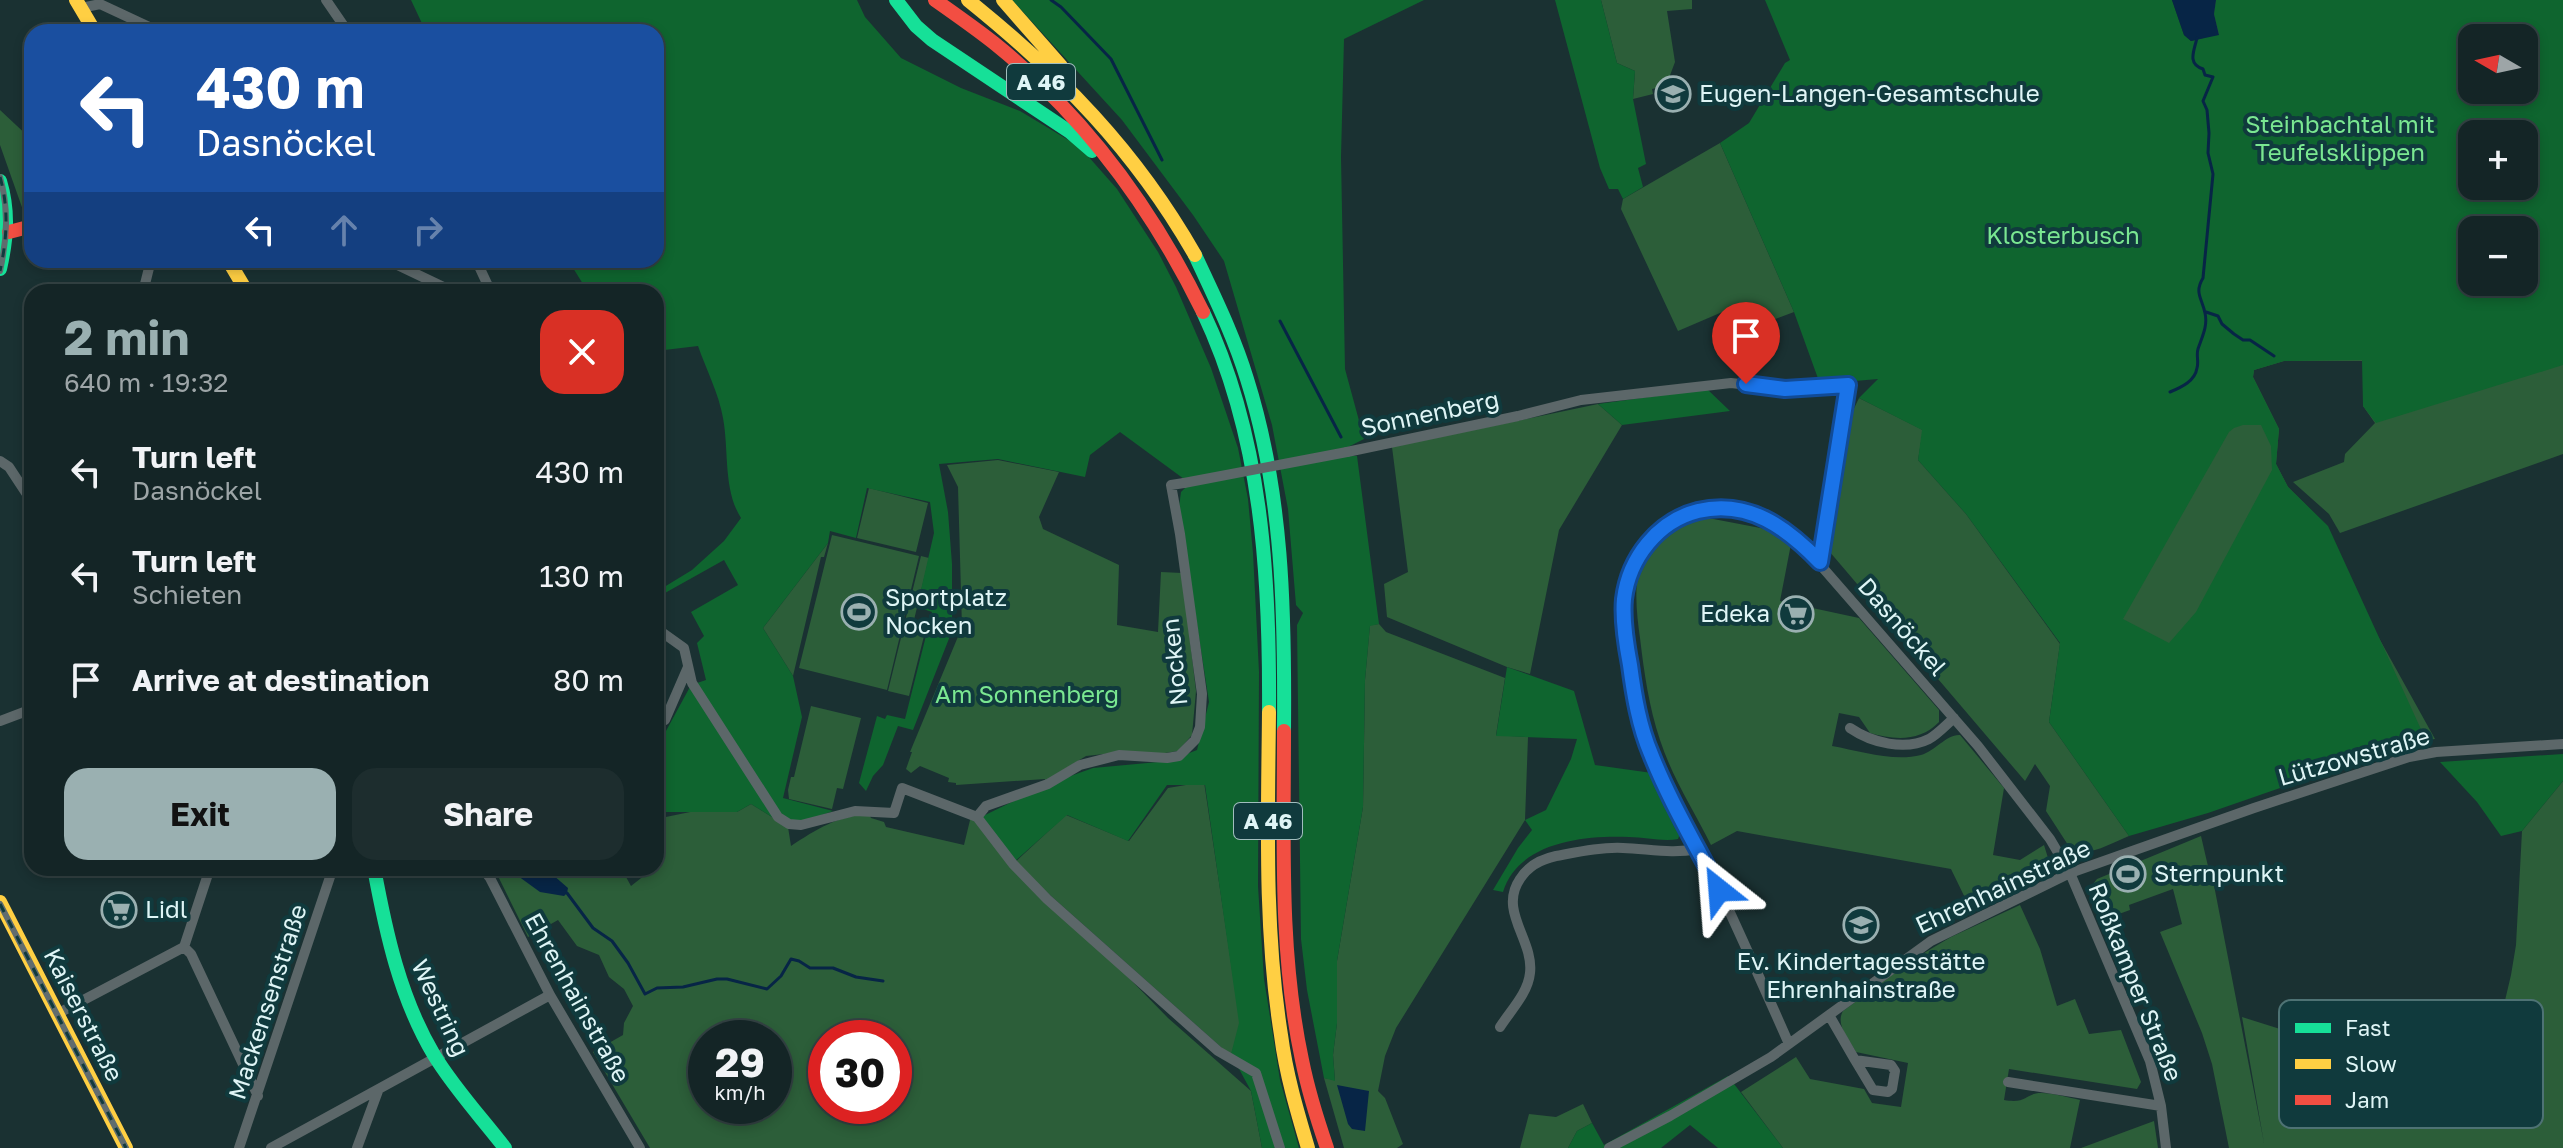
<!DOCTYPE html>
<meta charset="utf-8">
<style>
:root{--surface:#142526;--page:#1d2d2e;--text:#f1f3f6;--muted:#9da5a7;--line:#334243;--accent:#9ab0b1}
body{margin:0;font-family:"Golos Text",sans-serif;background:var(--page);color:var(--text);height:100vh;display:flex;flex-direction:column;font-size:30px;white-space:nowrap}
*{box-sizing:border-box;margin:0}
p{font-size:26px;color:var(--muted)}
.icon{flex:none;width:44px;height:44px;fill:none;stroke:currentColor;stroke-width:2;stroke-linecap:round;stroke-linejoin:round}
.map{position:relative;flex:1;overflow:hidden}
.details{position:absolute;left:24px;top:284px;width:640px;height:592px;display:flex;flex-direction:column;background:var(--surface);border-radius:24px;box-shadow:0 4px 12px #0003,0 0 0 2px var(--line)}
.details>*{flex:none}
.top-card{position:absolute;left:24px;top:24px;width:640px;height:244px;border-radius:24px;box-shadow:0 4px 12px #0003,0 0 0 2px var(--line);background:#1a4fa0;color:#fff;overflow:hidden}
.needle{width:52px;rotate:279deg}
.tools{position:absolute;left:2458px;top:24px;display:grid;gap:16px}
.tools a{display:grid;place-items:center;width:80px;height:80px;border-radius:16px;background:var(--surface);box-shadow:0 4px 12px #0003,0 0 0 2px var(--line);font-size:40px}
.speed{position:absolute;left:688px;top:1020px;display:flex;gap:16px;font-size:40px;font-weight:700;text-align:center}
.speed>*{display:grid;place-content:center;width:104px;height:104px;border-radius:50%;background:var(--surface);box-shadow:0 4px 12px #0003,0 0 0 2px var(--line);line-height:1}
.speed small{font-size:20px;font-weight:400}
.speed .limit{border:12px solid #d22;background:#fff;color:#111}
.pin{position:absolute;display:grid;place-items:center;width:68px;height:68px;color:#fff;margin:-82px -34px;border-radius:50% 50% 50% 0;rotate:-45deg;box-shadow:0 0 8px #0007}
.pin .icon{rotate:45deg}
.me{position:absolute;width:88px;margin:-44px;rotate:332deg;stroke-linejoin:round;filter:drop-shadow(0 0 6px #0008)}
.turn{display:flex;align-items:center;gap:28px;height:168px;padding:0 40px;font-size:36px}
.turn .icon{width:104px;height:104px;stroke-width:2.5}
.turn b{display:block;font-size:56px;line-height:68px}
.lanes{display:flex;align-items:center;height:76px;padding:0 40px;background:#0003;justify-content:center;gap:40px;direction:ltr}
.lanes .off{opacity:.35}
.round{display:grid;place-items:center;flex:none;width:84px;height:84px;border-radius:24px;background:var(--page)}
.summary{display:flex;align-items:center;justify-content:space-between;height:136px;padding:0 40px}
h1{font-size:48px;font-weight:700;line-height:60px;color:var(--accent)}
.cta{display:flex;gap:16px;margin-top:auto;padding:16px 40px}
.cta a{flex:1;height:92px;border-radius:24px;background:var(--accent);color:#111;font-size:32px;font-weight:700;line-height:92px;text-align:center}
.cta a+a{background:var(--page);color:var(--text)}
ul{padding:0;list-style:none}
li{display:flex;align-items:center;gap:24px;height:104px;padding:0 40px}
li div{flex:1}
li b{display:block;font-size:30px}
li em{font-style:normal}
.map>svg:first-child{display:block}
.green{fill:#2c5e39;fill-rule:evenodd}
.forest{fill:#0f652f;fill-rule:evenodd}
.water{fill:#072546}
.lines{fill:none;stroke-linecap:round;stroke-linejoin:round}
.stream{stroke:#072546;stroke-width:3}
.street{stroke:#5c6769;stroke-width:10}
.fast{stroke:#16e098;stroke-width:14}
.slow{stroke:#ffcf43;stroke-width:14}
.jam{stroke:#f24e42;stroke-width:14}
.rail-casing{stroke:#606c6e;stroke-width:6}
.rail{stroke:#103a3d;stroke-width:3;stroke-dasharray:9;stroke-linecap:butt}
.street-bridge{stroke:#5c6769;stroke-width:10}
.route-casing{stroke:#114b97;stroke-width:20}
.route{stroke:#1a73e8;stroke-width:14}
.labels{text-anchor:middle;stroke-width:8;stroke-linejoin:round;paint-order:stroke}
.shield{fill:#103a3d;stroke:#a1bdbe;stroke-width:2}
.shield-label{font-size:22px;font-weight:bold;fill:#dff5f6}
.poi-label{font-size:24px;fill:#dff5f6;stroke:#103a3d;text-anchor:start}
.park-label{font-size:24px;fill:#7ae791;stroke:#103a3d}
.street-label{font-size:24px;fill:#dff5f6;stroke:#103a3d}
.key{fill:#103a3d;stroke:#4e7274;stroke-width:2}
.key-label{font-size:22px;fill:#dff5f6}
</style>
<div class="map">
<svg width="2563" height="1148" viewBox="0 0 2563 1148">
<rect width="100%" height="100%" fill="#1a3132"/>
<path class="green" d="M1601 0H1692V9L1667 11 1675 62 1666 86 1652 89 1653 94 1633 99 1635 71 1617 63Z
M2202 0H2563V454L2340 533 2329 514 2293 482 2344 462 2345 454 2375 423 2363 406V361H2284L2254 370 2253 377 2279 429 2276 464 2288 487 2314 513 2375 631 2435 739 2421 741 2193 816 2102 642 2203 40ZM2472 38H2524V90H2472ZM2472 134H2524V186H2472ZM2472 230H2524V282H2472Z
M0 110 32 140V217L24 213 0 145Z
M1720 143 1794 312 1738 333 1727 310 1678 331 1621 209 1623 199Z
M1859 398 1923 430 1918 460 1966 514 2060 644 2049 722 2129 836C2111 843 2087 859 2070 848L2046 811 2050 786 2035 764 2025 781 1829 551 1848 421Z
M1598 404 1622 425 1559 530 1530 674 1507 667 1387 617 1384 584 1408 572 1392 447Z
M998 460 1059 472 1039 517 1043 529 1119 565 1117 625 1158 632 1161 572 1182 573 1196 691 1192 735 1178 751 1165 753H1113L1086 756 1045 781V779L956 785V783L948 782 949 778 920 766 911 773 906 769 912 752H910L962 627 958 487 947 465Z
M869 488 928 503 916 552 857 538Z
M1703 517 1776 531 1791 544 1780 601 1859 618 1939 710V722C1920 742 1894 740 1870 733L1859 717 1839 713 1832 746C1860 751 1893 762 1921 755 1935 751 1947 734 1960 735L2004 788 1993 855 2020 860 2044 845 2048 858 2043 870 1969 906 1951 869 1737 831 1711 845C1694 811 1672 777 1660 740 1649 707 1644 672 1640 638 1637 617 1634 590 1639 570 1646 542 1679 525 1703 517Z
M832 535 919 556 887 690 799 668Z
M828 543 824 557H821L793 676 763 628Z
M921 556 929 558 913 624 926 628 909 696 888 691Z
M1379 624 1386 632 1505 678 1496 735 1528 737 1525 820 1396 1028 1385 1056 1378 1091 1385 1098 1403 1144 1397 1148H1344L1324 1078 1335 1080 1333 1055 1337 1023V961L1363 807 1365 680 1370 625Z
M811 706 861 718 843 789 837 788 832 809 789 799 788 790 791 777H794Z
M2563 781V1148H2229L2212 1064 2202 1033 2160 932 2182 924 2173 889 2129 905 2130 910 2105 919 2093 884 2097 879 2201 836 2210 875H2212L2264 1143 2242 1017 2469 1088 2503 1009 2511 975 2516 945 2522 831Z
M1204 782 1240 1023 1231 1056 1014 863 1066 815 1129 841 1168 788Z
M751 804 788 827 791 846C817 829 837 816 869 814L871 818 884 822 886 827 964 845 971 816 1168 1018 1251 1091 1262 1148H650L593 1052 623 1035 624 1023 633 1006 624 989 609 977 599 955 577 946 558 920 528 937 494 868H583L587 875 605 868H621L631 886 650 871 649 868H656V819L700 810 737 812ZM706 1038H774V1106H706ZM826 1038H894V1106H826Z
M2020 905 2040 949 2057 1006 2075 999 2089 1034 2121 1030 2141 1082 2137 1089 2009 1069 2004 1100C2028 1104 2025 1093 2041 1093 2053 1093 2067 1097 2080 1100L2070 1148H1783L1741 1092 1796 1057 1810 1079 1864 1089 1872 1103 1901 1107 1908 1063 1856 1052C1849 1039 1835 1025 1843 1011L1914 959 1951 937Z
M1583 1104 1592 1123 1577 1131 1568 1148H1520L1529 1114 1556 1117Z
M2154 1121 2158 1148H2081Z"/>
<path class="forest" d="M411 0H857L865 17 901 58 961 88 1020 111 1080 147 1117 189 1158 252 1176 287 1211 368 1238 448 1248 499 1253 553 1259 672 1258 886 1264 979 1280 1080 1299 1148H1262L1251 1091 1231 1054 1239 1023 1205 785H1167L1128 841 1067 815 1014 862 981 817 1051 783 1093 768 1169 761 1197 750 1209 702 1179 507 1181 492 1185 488 1184 479 1120 432 1090 455 1085 477 998 459 939 464 948 512 952 564V631L913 730 898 726 883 765 873 776 866 791 859 783 877 716 885 719 887 715 905 719 932 612 917 607 934 533 930 502 867 488 856 538 830 531 828 543 763 628 793 676 802 717 783 798 833 811 788 827 751 804 737 812H656V754L660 752V742L691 685 706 680 697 643 704 636 691 612 738 585 724 560 656 598V592L692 570 724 541 741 518C723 490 729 450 723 418 719 394 706 369 698 346L656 351V292H588L568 260H656V32H426Z
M1012 0H1424L1344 39 1341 157 1345 369 1364 439 1346 448 1347 456H1357L1379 624 1370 626 1365 680 1363 807 1337 961V1023L1333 1055 1335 1081 1324 1078 1307 990 1301 939 1297 625 1303 613 1296 605 1288 509 1272 425 1224 261 1193 215 1122 120Z
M1555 0H1601L1617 63 1635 71 1633 99 1646 164 1638 168 1643 187 1623 199 1618 189H1609L1600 168Z
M1765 0H2172L2184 35 2191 41 2219 34 2214 14 2216 0H2563V365L2376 423 2363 406 2362 360 2284 361 2254 370 2253 377 2279 429 2276 464 2288 487 2328 526 2425 738 2208 813 2129 836 2049 722 2060 643 1966 514 1918 460 1922 430 1859 398 1878 379 1820 384 1794 312 1720 143 1749 123 1785 63 1790 60ZM2472 38H2524V90H2472ZM2472 134H2524V186H2472ZM2472 230H2524V282H2472ZM2243 425H2261L2271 446 2272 470 2196 612 2169 643 2123 619 2229 432 2234 428Z
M1707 389 1730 411 1622 425 1598 404Z
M1507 667 1574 691 1595 765 1652 773 1681 831 1678 839C1663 842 1645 837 1629 837 1584 835 1518 842 1503 892L1493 890 1518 848 1532 830 1525 820 1546 810 1571 759 1577 739 1496 736Z
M2563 754V781L2522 831 2501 836 2477 802 2440 762Z
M1728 1076 1783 1148H1718L1690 1125 1661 1148H1568L1577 1131 1592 1123 1604 1145Z"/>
<path class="water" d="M2172 0H2216L2214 14 2219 35 2191 41 2184 35Z
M524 868H545L568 888 567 893 564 896 540 892 518 876Z
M1337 1085 1369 1091 1365 1131 1352 1129 1348 1124Z"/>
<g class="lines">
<path class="stream" d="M1051 0 1061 7 1111 59 1162 160
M2206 312 2218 316 2222 324 2234 334 2243 340H2250L2274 356
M1280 321 1341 437
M2170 392C2182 387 2195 381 2197 368 2199 362 2196 355 2198 349 2202 337 2208 326 2205 313 2202 298 2194 293 2203 278L2213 174 2208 153 2209 133 2207 110 2203 101 2213 77 2205 75 2203 69C2187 64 2194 51 2197 38
M567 893 593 928 612 941 628 963 645 994 657 988 683 987 717 979H727L767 989 781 976 791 959 799 961 810 968H833L856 977 883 981"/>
<path class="street" d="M326 0 348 32
M81 8 100 4 160 32
M387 260 454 292
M476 260 491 292
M143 292 151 260
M1347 452 1518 416 1581 400 1731 383 1785 389 1848 385 1820 562
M0 461 9 467 32 502
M656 628 684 648 692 683 778 817 789 824 801 825 855 811 894 813 902 788 977 817 1013 864 1047 899 1218 1051 1256 1073 1280 1148
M665 720 688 667
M0 721 32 709
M1850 728C1872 743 1905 751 1929 739 1938 734 1946 725 1954 718
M977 817 986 806 1048 784 1080 765 1119 755 1167 758 1179 756 1195 740 1200 727 1202 694 1180 534 1171 485 1184 483
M482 868 490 878 550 995 640 1148
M184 947 191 954 258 1096
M184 947 210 868
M57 1014 184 947
M1829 1015 1855 1060 1891 1065 1895 1071 1892 1089 1888 1092 1873 1090 1855 1060
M1500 1027C1511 1010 1528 993 1530 973 1534 940 1498 911 1520 879 1528 866 1542 859 1556 856 1578 852 1601 847 1623 848 1649 849 1673 854 1697 849
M1789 1044C1766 992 1743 940 1719 889 1696 844 1669 800 1650 753 1638 723 1633 690 1629 659 1626 639 1622 618 1624 598 1633 533 1696 494 1758 515 1776 521 1790 533 1803 545L1978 746 2050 839 2070 873 2150 1061 2161 1106 2166 1148
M2008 1082 2161 1106
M239 1148 333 868
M271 1148 550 995
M357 1148 378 1091
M1609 1148 1670 1116 1771 1057 1931 941 2070 873 2254 808 2409 757 2436 752 2563 744"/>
<path class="fast" d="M896 0 916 26 932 40 1070 132 1092 151
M0 181C9 211 7 238 0 269
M1195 255C1214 296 1234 336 1247 379 1283 493 1285 612 1284 731
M1203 312C1262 436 1270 576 1269 712
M374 868C386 933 400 998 434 1055 454 1088 481 1117 505 1148"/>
<path class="slow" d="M76 0 95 32
M968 0C1061 75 1135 150 1195 255
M1003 0 1061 66
M228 260 247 292
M1269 712C1268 819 1264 928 1281 1035 1286 1074 1297 1111 1308 1148
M0 902 126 1148"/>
<path class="jam" d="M935 0C955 14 975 28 994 43 1085 116 1152 208 1203 312
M9 232 32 226
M1284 731C1284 840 1279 953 1302 1060 1308 1090 1317 1119 1327 1148"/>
<defs>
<path id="rail" d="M0 177C9 209 7 239 0 271
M0 904 126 1148"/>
</defs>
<use href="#rail" class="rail-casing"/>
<use href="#rail" class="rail"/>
<path class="street-bridge" d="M1184 483 1347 452"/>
</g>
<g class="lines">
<defs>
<path id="route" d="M1719 890C1696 845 1669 800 1651 754 1639 726 1634 695 1630 665 1626 644 1622 620 1624 599 1629 558 1658 521 1698 511 1749 499 1787 528 1820 562L1848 385 1785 389 1746 384"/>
</defs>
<use href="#route" class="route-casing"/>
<use href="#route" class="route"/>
</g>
<defs>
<symbol id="school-ring" viewBox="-11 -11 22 22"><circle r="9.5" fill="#103a3d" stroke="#9ab0b1" stroke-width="1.5"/><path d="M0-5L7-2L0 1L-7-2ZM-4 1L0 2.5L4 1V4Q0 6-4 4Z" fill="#9ab0b1"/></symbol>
<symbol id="stadium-ring" viewBox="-11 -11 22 22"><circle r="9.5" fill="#103a3d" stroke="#9ab0b1" stroke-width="1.5"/><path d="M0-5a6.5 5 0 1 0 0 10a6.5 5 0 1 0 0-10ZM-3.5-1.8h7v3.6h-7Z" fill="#9ab0b1"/></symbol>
<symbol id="supermarket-ring" viewBox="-11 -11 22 22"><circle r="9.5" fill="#103a3d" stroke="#9ab0b1" stroke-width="1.5"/><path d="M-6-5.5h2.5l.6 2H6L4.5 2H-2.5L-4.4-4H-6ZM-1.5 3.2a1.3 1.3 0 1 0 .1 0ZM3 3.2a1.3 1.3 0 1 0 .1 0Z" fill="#9ab0b1"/></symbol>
</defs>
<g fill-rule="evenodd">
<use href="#school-ring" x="1653" y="74" width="40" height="40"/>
<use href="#stadium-ring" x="839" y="592" width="40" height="40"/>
<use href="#supermarket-ring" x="1776" y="594" width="40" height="40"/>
<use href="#stadium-ring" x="2108" y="854" width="40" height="40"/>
<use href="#supermarket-ring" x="99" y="890" width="40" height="40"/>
<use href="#school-ring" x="1841" y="905" width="40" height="40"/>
</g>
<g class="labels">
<g class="shield">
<rect x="1007" y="64" width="68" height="36" rx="6"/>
<rect x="1234" y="803" width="68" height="36" rx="6"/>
</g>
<g class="shield-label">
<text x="1041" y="90">A 46</text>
<text x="1268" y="829">A 46</text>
</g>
<g class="poi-label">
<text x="1699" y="102">Eugen-Langen-Gesamtschule</text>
<text x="885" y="606">Sportplatz<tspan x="885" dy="28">Nocken</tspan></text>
<text x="1770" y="622" text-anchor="end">Edeka</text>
<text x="2154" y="882">Sternpunkt</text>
<text x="145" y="918">Lidl</text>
<text x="1861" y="970" text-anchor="middle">Ev. Kindertagesstätte<tspan x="1861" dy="28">Ehrenhainstraße</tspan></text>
</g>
<g class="park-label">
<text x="2340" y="133">Steinbachtal mit<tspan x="2340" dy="28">Teufelsklippen</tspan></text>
<text x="2063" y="244">Klosterbusch</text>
<text x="1027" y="703">Am Sonnenberg</text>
</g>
<g class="street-label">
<text transform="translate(1430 414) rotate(-12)" y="8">Sonnenberg</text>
<text transform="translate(1902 627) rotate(49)" y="8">Dasnöckel</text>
<text transform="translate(1175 662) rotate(-96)" y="8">Nocken</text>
<text transform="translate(2354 757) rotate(-16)" y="8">Lützowstraße</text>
<text transform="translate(2003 887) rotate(-25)" y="8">Ehrenhainstraße</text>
<text transform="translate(2135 982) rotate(68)" y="8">Roßkamper Straße</text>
<text transform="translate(577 998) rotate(61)" y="8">Ehrenhainstraße</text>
<text transform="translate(268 1002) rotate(-72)" y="8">Mackensenstraße</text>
<text transform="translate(440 1008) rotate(65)" y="8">Westring</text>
<text transform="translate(83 1015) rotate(63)" y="8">Kaiserstraße</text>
</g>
</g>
<rect x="2279" y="1000" width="264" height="128" rx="12" class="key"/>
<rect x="2295" y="1023" width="36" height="10" fill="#16e098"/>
<rect x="2295" y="1059" width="36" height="10" fill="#ffcf43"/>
<rect x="2295" y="1095" width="36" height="10" fill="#f24e42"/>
<g class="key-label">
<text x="2345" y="1036">Fast</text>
<text x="2345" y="1072">Slow</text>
<text x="2345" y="1108">Jam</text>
</g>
</svg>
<div class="tools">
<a><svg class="needle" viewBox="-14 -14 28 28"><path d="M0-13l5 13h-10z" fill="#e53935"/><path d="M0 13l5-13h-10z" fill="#9da5a7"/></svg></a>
<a>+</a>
<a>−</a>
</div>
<div class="speed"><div>29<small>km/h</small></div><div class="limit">30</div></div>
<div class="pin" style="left:1746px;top:384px;background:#d93025"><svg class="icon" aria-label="arrive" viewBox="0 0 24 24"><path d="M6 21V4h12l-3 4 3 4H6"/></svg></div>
<svg class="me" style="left:1719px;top:890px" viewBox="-20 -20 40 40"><path d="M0-17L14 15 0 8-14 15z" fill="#1a73e8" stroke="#fff" stroke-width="4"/></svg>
<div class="top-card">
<div class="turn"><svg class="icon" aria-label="left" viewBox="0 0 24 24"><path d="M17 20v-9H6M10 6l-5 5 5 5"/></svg><div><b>430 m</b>Dasnöckel</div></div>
<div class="lanes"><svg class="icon" aria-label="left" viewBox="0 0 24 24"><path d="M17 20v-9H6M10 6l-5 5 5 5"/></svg><svg class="icon off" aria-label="ahead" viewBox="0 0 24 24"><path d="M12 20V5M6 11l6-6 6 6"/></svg><svg class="icon off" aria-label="right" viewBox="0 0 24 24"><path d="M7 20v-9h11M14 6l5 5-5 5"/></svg></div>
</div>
<section class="details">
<div class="summary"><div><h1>2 min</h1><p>640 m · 19:32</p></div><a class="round" style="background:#d93025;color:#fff"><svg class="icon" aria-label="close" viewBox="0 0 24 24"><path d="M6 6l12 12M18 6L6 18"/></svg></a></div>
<ul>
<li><svg class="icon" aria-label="left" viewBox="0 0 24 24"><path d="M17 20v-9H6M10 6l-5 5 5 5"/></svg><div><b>Turn left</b><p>Dasnöckel</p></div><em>430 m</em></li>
<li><svg class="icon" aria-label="left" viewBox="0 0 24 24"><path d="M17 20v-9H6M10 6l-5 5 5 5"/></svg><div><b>Turn left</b><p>Schieten</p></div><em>130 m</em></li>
<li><svg class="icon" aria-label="arrive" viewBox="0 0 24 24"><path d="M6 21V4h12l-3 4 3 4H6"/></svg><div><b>Arrive at destination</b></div><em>80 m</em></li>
</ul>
<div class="cta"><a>Exit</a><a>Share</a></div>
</section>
</div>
